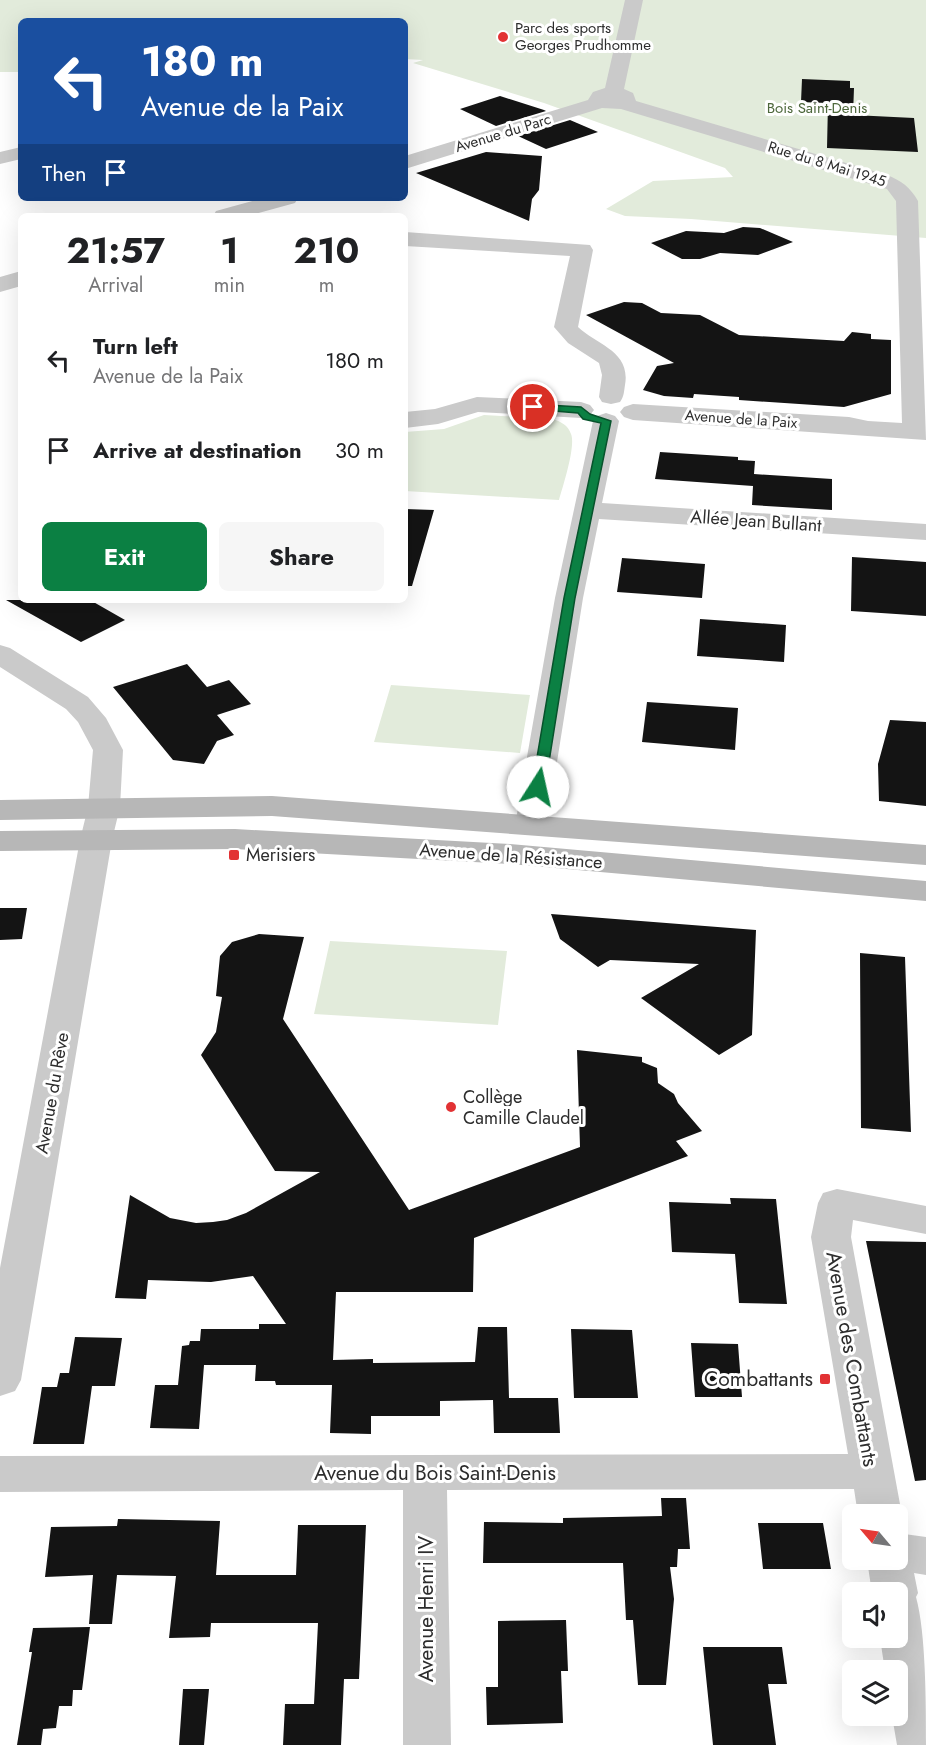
<!DOCTYPE html>
<meta charset="utf-8">
<style>
:root{--surface:#fff;--page:#f6f6f6;--text:#202124;--muted:#757577;--accent:#0b8043}
body{margin:0;font-family:Jost,sans-serif;background:var(--page);color:var(--text);height:100vh;display:flex;flex-direction:column;font-size:22px;white-space:nowrap}
*{box-sizing:border-box;margin:0}
p{font-size:20px;color:var(--muted)}
.icon{flex:none;width:33px;height:33px;fill:none;stroke:currentColor;stroke-width:2;stroke-linecap:round;stroke-linejoin:round}
.map{position:relative;flex:1;overflow:hidden}
.details{position:absolute;left:18px;top:213px;width:390px;height:390px;display:flex;flex-direction:column;background:var(--surface);border-radius:9px;box-shadow:0 6px 24px #0002}
.details>*{flex:none}
.banner{position:absolute;left:18px;top:18px;width:390px;height:183px;border-radius:9px;box-shadow:0 6px 24px #0002;background:#1a4fa0;color:#fff;overflow:hidden}
.needle{width:39px;rotate:299deg}
.tools{position:absolute;left:842px;top:1504px;display:grid;gap:12px}
.tools a{display:grid;place-items:center;width:66px;height:66px;border-radius:9px;background:var(--surface);box-shadow:0 6px 24px #0002;font-size:30px}
.pin{position:absolute;display:grid;place-items:center;width:51px;height:51px;color:#fff;margin:-26px;border:3px solid #fff;border-radius:50%;box-shadow:0 2px 6px #0007}
.me{position:absolute;width:66px;margin:-33px;rotate:10deg;stroke-linejoin:round;filter:drop-shadow(0 0 4px #0008)}
.turn{display:flex;align-items:center;gap:21px;height:126px;padding:0 24px;font-size:27px}
.turn .icon{width:78px;height:78px;stroke-width:2.5}
.turn b{display:block;font-size:42px;line-height:51px}
.then{display:flex;align-items:center;height:57px;padding:0 24px;background:#0003;gap:12px;font-size:22px}
.eta{display:flex;justify-content:space-evenly;align-items:center;height:102px;text-align:center}
.eta b{font-size:36px;font-weight:700;line-height:42px}
.action{display:flex;gap:12px;margin-top:auto;padding:12px 24px}
.action a{flex:1;height:69px;border-radius:9px;background:var(--accent);color:#fff;font-size:24px;font-weight:700;line-height:69px;text-align:center}
.action a+a{background:var(--page);color:var(--text)}
ul{padding:0;list-style:none}
li{display:flex;align-items:center;gap:18px;height:90px;padding:0 24px}
li div{flex:1}
li b{display:block;font-size:22px}
li em{font-style:normal}
.map>svg:first-child{display:block}
.green{fill:#e2ebdb}
.building{fill:#141414}
.lines{fill:none;stroke-linecap:round;stroke-linejoin:round}
.minor{fill:#cacaca;fill-rule:evenodd}
.secondary{fill:#b7b7b7;fill-rule:evenodd}
.route{fill:#0b8043;stroke:#07532c;stroke-width:1.5}
.poi-dot{fill:#e23234;stroke:#fff;stroke-width:2}
.labels{text-anchor:middle;stroke-width:6;stroke-linejoin:round;paint-order:stroke}
.far-poi-label{font-size:15px;fill:#2d2d2d;stroke:#fff;text-anchor:start}
.far-park-label{font-size:15px;fill:#4e683c;stroke:#fff}
.far-street-label{font-size:15px;fill:#2d2d2d;stroke:#fff}
.street-label{font-size:18px;fill:#2d2d2d;stroke:#fff}
.poi-label{font-size:18px;fill:#2d2d2d;stroke:#fff;text-anchor:start}
.near-street-label{font-size:21px;fill:#2d2d2d;stroke:#fff}
.near-poi-label{font-size:21px;fill:#2d2d2d;stroke:#fff;text-anchor:end}
</style>
<div class="map">
<svg width="926" height="1745" viewBox="0 0 926 1745">
<rect width="100%" height="100%" fill="#fff"/>
<path class="green" d="M0 0H926V238L691 219 625 216 606 209 653 181 733 177 725 168 544 103 413 63 423 60 405 59V21H21V72H0Z
M484 415 553 419C561 422 568 425 571 434 576 446 563 486 559 500L405 491V432L444 429Z
M391 685 530 695 520 753 374 742Z
M330 941 507 951 498 1025 314 1014Z"/>
<path class="building" d="M802 79 850 81V88H854L853 115 914 118 918 152 827 148 828 103 801 102Z
M500 96 544 110 546 111 496 126 460 109Z
M570 120 598 132 546 149 518 136Z
M486 152 542 156 539 190 532 199 529 221 416 173Z
M743 227 760 228 793 242 758 255 720 253 700 259H682L651 243 686 231 724 233Z
M624 302 642 303 661 313 700 315 739 335 844 341 852 332 871 334V339L891 340V394L844 407 739 400V397L694 394 693 398 664 396 643 390 657 366 674 363 586 315Z
M660 452 738 457V460L755 461 754 474 832 479V510L752 505 753 486 655 479Z
M405 509 434 510 412 586H405Z
M852 557 926 562V616L851 611Z
M622 558 705 564 702 598 617 592Z
M6 600H90L125 620 81 642Z
M700 619 786 625 784 662 697 656Z
M187 664 207 687 229 680 251 704 217 715 234 735 217 741 204 764 173 760 113 687Z
M647 702 738 708 735 750 642 742Z
M890 720 926 722V806L879 801 878 764Z
M0 908H27L22 939 0 940Z
M551 914 756 930 752 1035 719 1055 641 998 699 964 610 960 598 967 560 939Z
M259 934 304 937 283 1019 409 1210 580 1147 577 1050 642 1057V1062L657 1068 658 1083 674 1094 678 1103 702 1131 676 1141 688 1156 474 1238 473 1292H336L333 1360 373 1359V1363L475 1362 478 1327H507L509 1398H558L560 1433H494L493 1400 440 1401V1416H371V1434L330 1433 332 1385H276L275 1381H255L256 1365H204L199 1429 150 1428 155 1385H178L182 1346 189 1345 190 1341H200L201 1329H259V1324H286L253 1276 211 1282 148 1280 146 1299 115 1298 130 1195 170 1218 196 1223 213 1222 227 1220 246 1213 320 1172 275 1171 201 1055 216 1032 222 997 216 996 220 956 232 942Z
M860 953 905 957 911 1132 861 1128Z
M730 1198 776 1199 787 1304 739 1303 735 1254 672 1252 669 1202 731 1204Z
M866 1241 926 1242V1480L915 1481Z
M571 1329 632 1330 638 1398H574Z
M75 1337 122 1338 115 1386H92L84 1444H33L42 1387H57L60 1373H69Z
M691 1343 738 1344 742 1397H695Z
M661 1498H686L690 1549H678L677 1567H670L674 1599 666 1685H638L633 1620H626L623 1563H483L484 1522 563 1523V1518L662 1516Z
M118 1519 220 1521 216 1575H296L298 1525H366L359 1679H344L341 1745H283L285 1704H314L318 1623H211L210 1637 169 1638 176 1576 117 1575 112 1624H89L93 1575 45 1577 51 1527 117 1526Z
M758 1523H823L831 1569H763Z
M566 1620 568 1671H561L563 1723 487 1725 486 1687H498V1621Z
M90 1627 82 1690H73L72 1706H59L56 1728 43 1729 41 1745H17L32 1652H29L33 1628Z
M703 1647H782L787 1684H768L776 1745H713Z
M183 1689H209L204 1745H179Z"/>
<g class="lines">
<path class="minor" d="M625 0H643L624 89 633 93 636 101 887 175C902 181 910 187 918 201L926 440 633 420 624 417 620 412 624 407 633 404 849 417 868 421 902 423 896 201 887 189 621 109 602 108 405 169V156L588 100 593 92 605 88Z
M21 147V159L0 164V152Z
M263 198H298L295 203 248 216H213L216 211Z
M405 232 590 245 593 250 578 327C597 345 631 351 625 385 624 391 624 397 620 402L611 404 602 402 599 397 602 375 599 363 568 343 554 327 570 256 405 246Z
M21 271V286L0 292V277Z
M477 397 581 402 590 405 594 410 590 415 581 418 478 412 438 424 405 428V412L435 409Z
M606 413 615 416 619 421 602 503 926 524V540L599 519 583 598 547 825 542 832 531 835 520 832 515 825 555 598 593 421 597 416Z
M0 645 10 648 88 697 106 718 123 750 120 807 112 840 21 1380 15 1391 0 1396V1268L80 840 88 807 93 750 78 722 66 709 0 667Z
M837 1189 926 1206V1234L853 1220 851 1237 902 1515 897 1525V1515H858L854 1489 447 1490 451 1745H403V1490L0 1492V1456L848 1454 811 1237 818 1203 823 1193Z
M897 1533 926 1537V1575L914 1573 918 1593 916 1597C926 1633 926 1704 926 1745H897L892 1716H897V1671H885L880 1638H897V1593H872L867 1560H897Z"/>
<path class="secondary" d="M272 796 926 845V865L272 816 0 820V800Z
M235 829 510 844 926 881V901L510 864 235 849 0 851V831Z"/>
</g>
<path class="route" d="M530 404 581 407 590 414 611 421 575 598 545 787 538 791 532 787 564 598 601 423 583 419 578 413 530 409Z"/>
<g class="poi-dot">
<circle cx="503" cy="37" r="6"/>
<rect x="228" y="849" width="12" height="12" rx="3"/>
<circle cx="451" cy="1107" r="6"/>
<rect x="819" y="1373" width="12" height="12" rx="3"/>
</g>
<g class="labels">
<g class="far-poi-label">
<text x="515" y="33">Parc des sports<tspan x="515" dy="17">Georges Prudhomme</tspan></text>
</g>
<g class="far-park-label">
<text x="817" y="113">Bois Saint-Denis</text>
</g>
<g class="far-street-label">
<text transform="translate(503 133) rotate(-17)" y="5">Avenue du Parc</text>
<text transform="translate(827 164) rotate(17)" y="5">Rue du 8 Mai 1945</text>
<text transform="translate(741 419) rotate(4)" y="5">Avenue de la Paix</text>
</g>
<g class="street-label">
<text transform="translate(756 521) rotate(4)" y="6">Allée Jean Bullant</text>
<text transform="translate(511 856) rotate(4)" y="6">Avenue de la Résistance</text>
<text transform="translate(52 1093) rotate(-80)" y="6">Avenue du Rêve</text>
</g>
<g class="poi-label">
<text x="246" y="861">Merisiers</text>
<text x="463" y="1103">Collège<tspan x="463" dy="21">Camille Claudel</tspan></text>
</g>
<g class="near-street-label">
<text transform="translate(852 1359) rotate(80)" y="7">Avenue des Combattants</text>
<text x="435" y="1480">Avenue du Bois Saint-Denis</text>
<text transform="translate(426 1609) rotate(-90)" y="7">Avenue Henri IV</text>
</g>
<g class="near-poi-label">
<text x="813" y="1386">Combattants</text>
</g>
</g>
</svg>
<div class="tools">
<a><svg class="needle" viewBox="-14 -14 28 28"><path d="M0-13l5 13h-10z" fill="#e53935"/><path d="M0 13l5-13h-10z" fill="#757577"/></svg></a>
<a><svg class="icon" aria-label="sound" viewBox="0 0 24 24"><path d="M4 9h4l5-4v14l-5-4H4zM17 9q2 3 0 6"/></svg></a>
<a><svg class="icon" aria-label="layers" viewBox="0 0 24 24"><path d="M12 4l9 5-9 5-9-5zM3 14l9 5 9-5"/></svg></a>
</div>
<div class="pin" style="left:533px;top:407px;background:#d93025"><svg class="icon" aria-label="arrive" viewBox="0 0 24 24"><path d="M6 21V4h12l-3 4 3 4H6"/></svg></div>
<svg class="me" style="left:538px;top:787px" viewBox="-20 -20 40 40"><circle r="19" fill="#fff"/><path d="M0-13L10 11 0 6-10 11z" fill="#0b8043"/></svg>
<div class="banner">
<div class="turn"><svg class="icon" aria-label="left" viewBox="0 0 24 24"><path d="M17 20v-9H6M10 6l-5 5 5 5"/></svg><div><b>180 m</b>Avenue de la Paix</div></div>
<div class="then">Then<svg class="icon" aria-label="arrive" viewBox="0 0 24 24"><path d="M6 21V4h12l-3 4 3 4H6"/></svg></div>
</div>
<section class="details">
<div class="eta">
<div><b>21:57</b><p>Arrival</p></div>
<div><b>1</b><p>min</p></div>
<div><b>210</b><p>m</p></div>
</div>
<ul>
<li><svg class="icon" aria-label="left" viewBox="0 0 24 24"><path d="M17 20v-9H6M10 6l-5 5 5 5"/></svg><div><b>Turn left</b><p>Avenue de la Paix</p></div><em>180 m</em></li>
<li><svg class="icon" aria-label="arrive" viewBox="0 0 24 24"><path d="M6 21V4h12l-3 4 3 4H6"/></svg><div><b>Arrive at destination</b></div><em>30 m</em></li>
</ul>
<div class="action"><a>Exit</a><a>Share</a></div>
</section>
</div>
